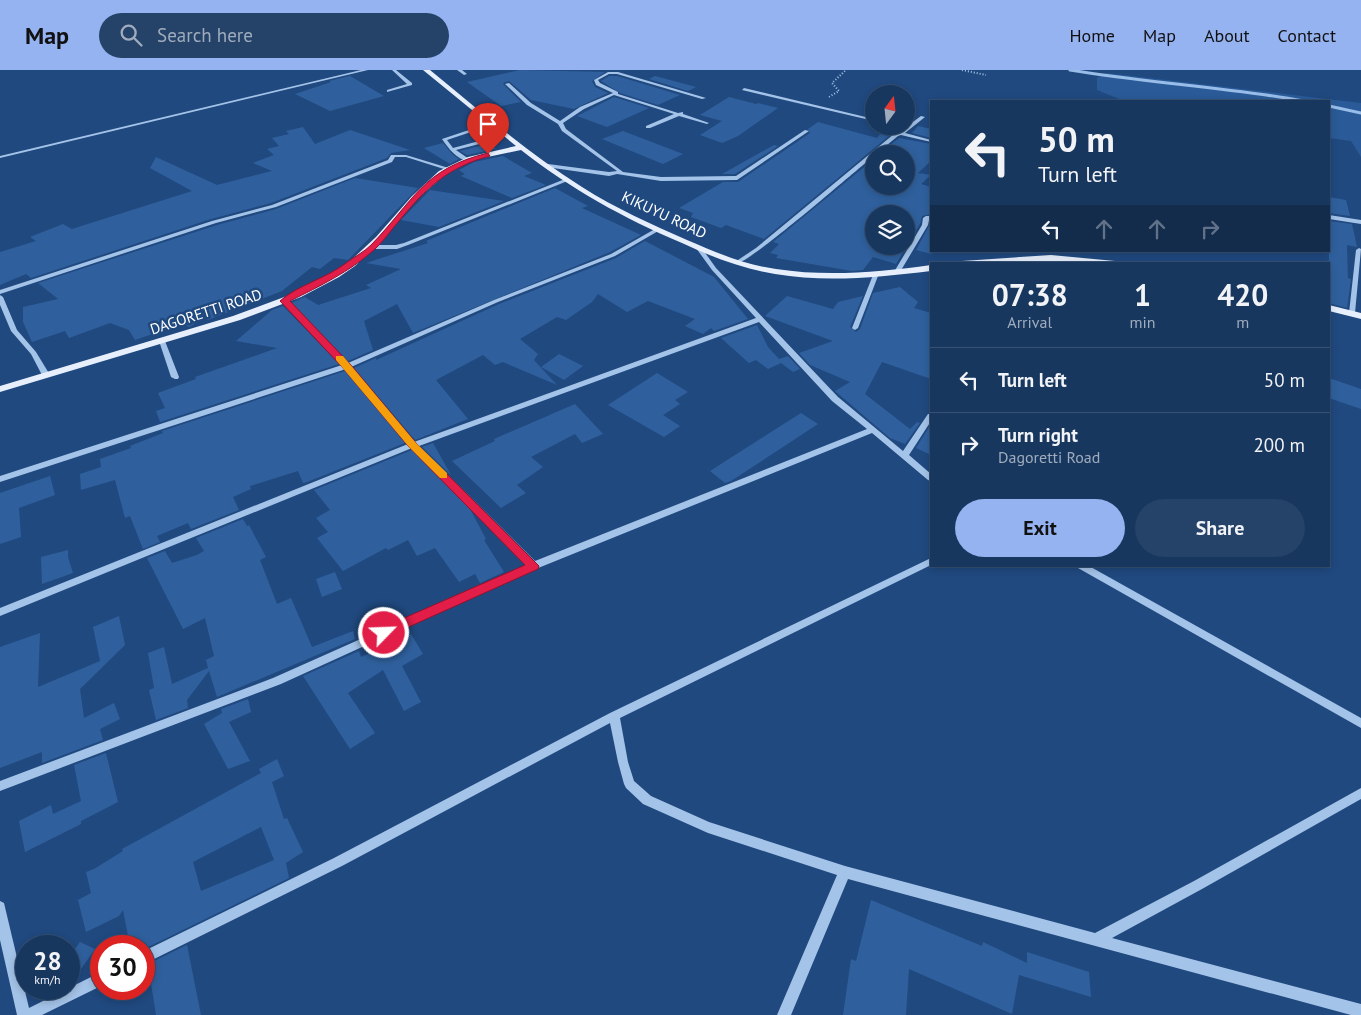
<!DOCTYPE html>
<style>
:root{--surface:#18375f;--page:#254268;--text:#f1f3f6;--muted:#9facbd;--line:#365174;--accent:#95b2f1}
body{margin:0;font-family:"PT Sans",sans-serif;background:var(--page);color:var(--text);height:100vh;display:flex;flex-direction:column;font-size:19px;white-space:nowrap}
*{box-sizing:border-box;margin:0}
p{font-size:16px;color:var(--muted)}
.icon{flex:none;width:28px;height:28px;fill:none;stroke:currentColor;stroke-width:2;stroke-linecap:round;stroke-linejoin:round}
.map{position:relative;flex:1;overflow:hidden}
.panel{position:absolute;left:930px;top:192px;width:400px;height:305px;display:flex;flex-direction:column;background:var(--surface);border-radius:0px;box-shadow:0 2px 8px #0003,0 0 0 1px var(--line)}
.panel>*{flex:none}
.top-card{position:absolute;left:930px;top:30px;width:400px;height:152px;border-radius:0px;box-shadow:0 2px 8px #0003,0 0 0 1px var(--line);background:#18375f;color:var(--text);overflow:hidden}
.needle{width:32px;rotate:15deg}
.buttons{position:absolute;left:865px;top:15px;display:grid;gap:10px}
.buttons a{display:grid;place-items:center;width:50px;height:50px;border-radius:50%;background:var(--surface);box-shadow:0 2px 8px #0003,0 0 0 1px var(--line);font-size:25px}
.speed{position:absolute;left:15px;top:865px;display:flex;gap:10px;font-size:25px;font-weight:700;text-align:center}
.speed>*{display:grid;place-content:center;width:65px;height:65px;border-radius:50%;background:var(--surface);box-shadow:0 2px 8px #0003,0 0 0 1px var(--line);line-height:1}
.speed small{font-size:12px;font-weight:400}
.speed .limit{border:8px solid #d22;background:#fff;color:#111}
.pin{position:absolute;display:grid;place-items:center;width:42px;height:42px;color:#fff;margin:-51px -21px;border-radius:50% 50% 50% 0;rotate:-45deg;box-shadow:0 0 5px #0007}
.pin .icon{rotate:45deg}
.me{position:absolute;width:55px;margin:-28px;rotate:66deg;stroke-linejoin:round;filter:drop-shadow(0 0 4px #0008)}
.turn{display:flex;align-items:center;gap:18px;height:105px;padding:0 25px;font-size:22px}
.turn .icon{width:65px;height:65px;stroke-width:2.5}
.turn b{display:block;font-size:35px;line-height:42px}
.lanes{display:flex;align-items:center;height:48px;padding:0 25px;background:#0003;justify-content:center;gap:25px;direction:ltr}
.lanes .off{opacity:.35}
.eta{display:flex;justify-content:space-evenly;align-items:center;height:85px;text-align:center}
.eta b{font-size:30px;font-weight:700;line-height:35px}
.button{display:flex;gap:10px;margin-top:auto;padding:10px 25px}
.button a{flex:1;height:58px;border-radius:30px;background:var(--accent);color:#111;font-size:20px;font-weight:700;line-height:58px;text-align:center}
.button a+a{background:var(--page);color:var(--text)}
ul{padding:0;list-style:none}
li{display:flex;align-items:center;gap:15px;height:65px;padding:0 25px;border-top:1px solid var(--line)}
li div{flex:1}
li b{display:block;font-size:19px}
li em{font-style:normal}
header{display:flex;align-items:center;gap:30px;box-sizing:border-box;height:70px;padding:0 25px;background:var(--accent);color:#111}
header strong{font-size:24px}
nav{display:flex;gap:28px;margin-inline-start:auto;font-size:18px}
.search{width:350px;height:45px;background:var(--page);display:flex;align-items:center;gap:12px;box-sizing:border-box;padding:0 18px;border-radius:28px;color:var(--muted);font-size:19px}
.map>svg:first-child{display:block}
.green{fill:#2a5b98}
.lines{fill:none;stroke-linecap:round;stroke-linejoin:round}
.stream{stroke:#98bde9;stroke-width:3}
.building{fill:#2f609d;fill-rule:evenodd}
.path{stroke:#a4c3e8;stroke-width:2;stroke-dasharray:1 2;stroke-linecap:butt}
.minor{fill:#a4c3e8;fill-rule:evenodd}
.major{fill:#e7effd;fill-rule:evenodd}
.route{fill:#e11d48;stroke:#92132f}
.slow{fill:#f59e0b}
.labels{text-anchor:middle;stroke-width:5;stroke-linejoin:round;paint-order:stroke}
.far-street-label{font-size:15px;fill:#fff;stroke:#20497f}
</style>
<header>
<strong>Map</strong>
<div class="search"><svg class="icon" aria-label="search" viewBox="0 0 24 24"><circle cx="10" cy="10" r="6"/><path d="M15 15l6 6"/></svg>Search here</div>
<nav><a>Home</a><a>Map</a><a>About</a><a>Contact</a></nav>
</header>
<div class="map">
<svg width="1361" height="945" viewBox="0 0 1361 945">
<rect width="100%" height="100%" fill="#20497f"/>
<path class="green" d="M1106 3 1361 33V87L1351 71 1329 68V31H1124L1097 20V8Z"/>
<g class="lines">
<path class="stream" d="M1070 0C1148 13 1226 17 1304 31
M1329 36 1361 43"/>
</g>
<path class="building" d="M520 0 605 2 592 11 595 17 608 23 574 39 531 30 509 11 503 13 504 15 521 32 501 36 467 12Z
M350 6 384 26 330 41 295 24 331 12 329 11Z
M609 6H617L680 25 658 35 620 23 601 11Z
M655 6 696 17 688 21 649 9Z
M614 27 649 38 607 57 577 46Z
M729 27 756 34 758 33 778 38 738 66 722 73 700 65 722 51 700 45Z
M818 52 877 68 880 64 889 66 764 169 726 155 721 158 691 147 693 143 679 138 723 112H738L810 63 808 59Z
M918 56 931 59V68L912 63Z
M303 57 315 74 350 60 410 80 391 83 387 88 271 133 211 149 31 208 26 204 0 215V182L36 171 30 167 63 154 72 159 192 121 150 98 156 87 217 115 272 101 253 93 274 85 267 79 279 76 272 68 289 64 286 61Z
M623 61 683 84 663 94 602 69Z
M484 67 496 79 467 85 460 81 483 75 486 71Z
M899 68 931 74V91L918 103 931 105 921 114 931 117V144L922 146 920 154 896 194 873 187 863 200 852 201 776 188 778 185 770 183 779 174 773 172 874 89V116H906V84H879ZM874 144H906V176H874Z
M443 73 452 84 459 89 450 94 424 78Z
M774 75 778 76 735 104H722Z
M503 86 532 103 524 106 546 115 512 128 461 106 465 104 459 100 474 92Z
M355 108 418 118 348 190 334 188 320 199 312 197 282 221 208 250 205 248 189 257 182 254 135 270 129 260 110 253 69 268 65 261 32 272 23 252V237L58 229 38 213 217 155 276 139Z
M555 118 588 136 582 138 641 165 610 182 413 263 397 234 364 251 373 280 348 291 291 233 305 227 318 235 371 218 366 215 401 199 366 193 428 173 426 171Z
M430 120 443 122 504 131 439 157 401 150Z
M1329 127 1346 130 1350 146 1329 143Z
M1329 151 1352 154 1357 177 1347 175 1348 208 1351 209 1347 238 1329 233Z
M931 152V184L916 180Z
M645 171 714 207 748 249 714 261 711 258 703 264 685 256 695 249 648 231 627 242 598 224 592 232 566 250 557 247 520 269 538 284 534 290 557 315 503 292 495 295 483 285 436 310 468 349 415 370 354 298 376 288V290L499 234 616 188Z
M900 217 918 232 914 238 931 243V309L882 292 865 324 910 359 917 352 920 353 905 374 890 368 835 321 850 312 810 295 799 283 833 271 765 246 787 226 833 239 838 232 863 226 850 257 856 262 860 259 873 223Z
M283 236 339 294 160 352 156 341 165 338 158 323 196 309 195 307 277 278 236 271 272 240Z
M757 255 768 277 779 289 788 286 800 299 793 302 781 293 768 299 756 290 749 293 721 268Z
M559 284 583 296 564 310 541 297Z
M345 301 405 373 307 412 303 413 298 401 250 416 251 419 233 427 239 440 191 459 188 453 157 466 160 472 143 479 130 446 125 448 115 410 81 420 80 404 101 397 100 389 131 378 130 376 163 363 162 361Z
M657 303 688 322 675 330 680 334 663 345 680 356 664 367 608 335Z
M1329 308 1361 319V339L1329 328Z
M575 334 603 364 582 373 575 364 531 387 543 397 517 415 526 423 501 438 452 391 495 371 494 369Z
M801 343 818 354 731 411 725 413 710 401Z
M929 357 931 358V385L916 378Z
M433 373 451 405 422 377Z
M412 380 470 439 486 469 484 470 504 502 480 513 475 504 459 512 435 478 417 486 408 470 388 480 386 478 343 501 317 468 328 462 316 448 330 440 314 420Z
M50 406 55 425 19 438 21 467 0 474V423Z
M243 449 247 456 249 455 266 487 260 490 277 534 291 528 312 577 353 561 355 569 217 627 209 601 187 630 188 638 156 650 149 620 154 618 148 583 164 577 172 614 208 598 206 590 214 586 205 548 183 559 147 488 165 481 172 493 197 485 204 481 196 468Z
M68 480V487L73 503 42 514 41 487Z
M335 502 342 519 322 527 316 509Z
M119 546 125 575 80 619 84 648 114 633 120 649 100 659 103 670 42 693V682L0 698V577L40 563 38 617 100 591 93 557Z
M411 564 423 584 402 596 421 632 404 641 383 600 348 623 375 663 350 679 303 606 359 581 361 587Z
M248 629 251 642 229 652 250 691 228 699 204 654 222 643 221 639Z
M106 683 118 732 81 751V754L25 782 19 751 51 735 53 744 81 731 74 695Z
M277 689 284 706 272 712 284 749 287 748 303 782 286 793 289 808 144 879V876H130L123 840 119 846 86 862 78 830 91 823 86 802 94 799 123 781 122 779 261 703 259 699ZM261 757 274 790 201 821 193 792Z
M871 830 982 876 983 872 1027 893V882L1089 902 1091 927 1019 905 1012 944 909 899 906 945H843L851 889 856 891Z
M80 872 95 879 69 916V887Z
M187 875 201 945H156L148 894Z"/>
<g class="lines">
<path class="path" d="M962 0 986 5
M829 27 839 21 832 13 846 0"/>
<path class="minor" d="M361 0H368L0 88V86Z
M392 0H396L412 13V15L387 22V20L407 14Z
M457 0H462L467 4 464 5Z
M608 2H618L706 28 702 29 617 4H609L598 10 600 13 618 22V24L678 43 683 42V44L709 53 707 54 679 46 650 58H646V56L674 44 614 25 584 39 563 53 566 59 623 102 661 107 736 106 805 60 809 61 737 110 661 111 617 104 609 106 546 97V95L548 94 609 102 617 101 562 61 558 54 527 35 505 14 509 13 531 33 560 51 580 37 613 23 596 15 594 10Z
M744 18 874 49V51L742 20Z
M921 46 925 47 905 63 931 70V72L901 65 898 66 876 84H874V86C855 101 748 195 735 194V192L756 178 894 64 899 62 894 56H899L902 60Z
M490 53 494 54 475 61 484 70 483 73 456 80 469 89V91C457 90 448 78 442 69ZM471 62 479 71 453 78 447 70Z
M391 85H406L452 99 447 100 406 87H395L392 92 276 137 216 153 0 224V220L212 151 272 135 388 90Z
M565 109 570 110 408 175 397 179H373L370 177 373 175H396L404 173Z
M1329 145 1361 150V154L1329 149Z
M926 146H931V150H929L928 155 900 202 895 203 894 202 922 155 923 148Z
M655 159 660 160 615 186 498 232 351 297 414 372 756 248 712 200 696 178 699 176 701 177 716 198 838 327 903 381 928 344H931V351L909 385 931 404V411L928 410 872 363 511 509 281 614 0 721V711L273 608 527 495 412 378 0 546V538L408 374 346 299 0 412V406L342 295 282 232V230H286L348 293 494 230 611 184ZM759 252 832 331 867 359 535 491 419 376Z
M1359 178 1361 179 1355 243 1352 245 1349 243 1356 180Z
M873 205 878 206 858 258 855 260 853 259 852 258Z
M0 225 3 227 17 260 36 282 50 305 49 307H43L31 284 11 261 0 235Z
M162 269 165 271 179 307 178 309H175L171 307 159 271Z
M931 488V495L620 648 628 692 634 711 651 726 709 752 845 796 1095 863 1194 811 1361 718V729L1202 819 1112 868 1361 934V945H1351L848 809 791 945H777L837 805 708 763 643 734 626 718 624 714 618 692 610 653 342 796 144 894V881L334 788 610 643Z
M1077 496H1089L1361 648V658L1078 498Z
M0 831 4 833 29 938 101 902V916L42 945H17L0 870Z"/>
<path class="major" d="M423 0H430C480 41 528 83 582 117 615 138 651 154 687 170 715 182 745 195 776 199 828 207 880 202 931 195V201C880 207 827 213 775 204 743 199 712 187 682 173 623 148 571 119 521 80L473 90 445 105 417 129 382 170 355 196 339 207 301 227 240 250 0 322V316L233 246 295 223 333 203 349 192 376 167 412 126 439 101 468 87 516 76Z
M1051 185 1115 191 1119 194H1085L1051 191 1004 194H958L962 191Z
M1329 235 1361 243V249L1329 241Z"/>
</g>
<path class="route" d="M488 83 490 86C448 97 426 118 399 151 391 160 383 172 374 180 349 202 320 216 290 231L350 294 416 373 539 496 538 499 384 568 377 563 379 559 525 495 409 377 343 298 280 231C296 216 327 208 346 193 354 187 364 182 371 175 414 131 422 99 488 83Z"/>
<path class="slow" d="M336 286H343L416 373 447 403V408H440L409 377 336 290Z"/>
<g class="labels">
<g class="far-street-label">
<text transform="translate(664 145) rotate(25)" y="5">KIKUYU ROAD</text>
<text transform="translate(206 242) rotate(-18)" y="5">DAGORETTI ROAD</text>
</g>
</g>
</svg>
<div class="buttons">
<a><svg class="needle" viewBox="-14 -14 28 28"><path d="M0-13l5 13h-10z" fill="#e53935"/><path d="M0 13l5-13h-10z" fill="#9facbd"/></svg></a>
<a><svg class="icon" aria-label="search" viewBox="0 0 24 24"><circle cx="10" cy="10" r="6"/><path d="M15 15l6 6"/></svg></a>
<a><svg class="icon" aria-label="layers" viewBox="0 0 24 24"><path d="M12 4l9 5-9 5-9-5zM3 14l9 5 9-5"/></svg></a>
</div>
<div class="speed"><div>28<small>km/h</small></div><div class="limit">30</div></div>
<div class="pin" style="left:488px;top:84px;background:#d93025"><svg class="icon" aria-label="arrive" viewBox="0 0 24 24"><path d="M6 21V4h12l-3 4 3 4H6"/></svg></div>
<svg class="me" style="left:384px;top:563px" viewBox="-20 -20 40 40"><circle r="17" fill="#e11d48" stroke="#fff" stroke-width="3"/><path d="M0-11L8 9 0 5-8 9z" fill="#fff"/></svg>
<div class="top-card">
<div class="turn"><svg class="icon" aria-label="left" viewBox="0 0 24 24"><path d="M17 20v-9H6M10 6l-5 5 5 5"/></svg><div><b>50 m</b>Turn left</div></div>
<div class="lanes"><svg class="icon" aria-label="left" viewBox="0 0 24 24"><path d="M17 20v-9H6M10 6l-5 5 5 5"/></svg><svg class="icon off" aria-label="ahead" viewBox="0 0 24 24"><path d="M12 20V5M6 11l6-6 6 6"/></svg><svg class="icon off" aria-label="ahead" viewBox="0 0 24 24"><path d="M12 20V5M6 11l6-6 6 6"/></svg><svg class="icon off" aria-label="right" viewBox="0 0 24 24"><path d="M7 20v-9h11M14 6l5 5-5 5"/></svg></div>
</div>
<section class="panel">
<div class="eta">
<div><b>07:38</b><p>Arrival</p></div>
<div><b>1</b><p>min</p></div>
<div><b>420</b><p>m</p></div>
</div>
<ul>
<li><svg class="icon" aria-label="left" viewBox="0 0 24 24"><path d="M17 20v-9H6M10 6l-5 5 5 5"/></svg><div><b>Turn left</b></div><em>50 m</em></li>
<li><svg class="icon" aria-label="right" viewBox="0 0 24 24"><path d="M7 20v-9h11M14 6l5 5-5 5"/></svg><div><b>Turn right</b><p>Dagoretti Road</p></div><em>200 m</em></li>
</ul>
<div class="button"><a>Exit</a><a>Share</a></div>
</section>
</div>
